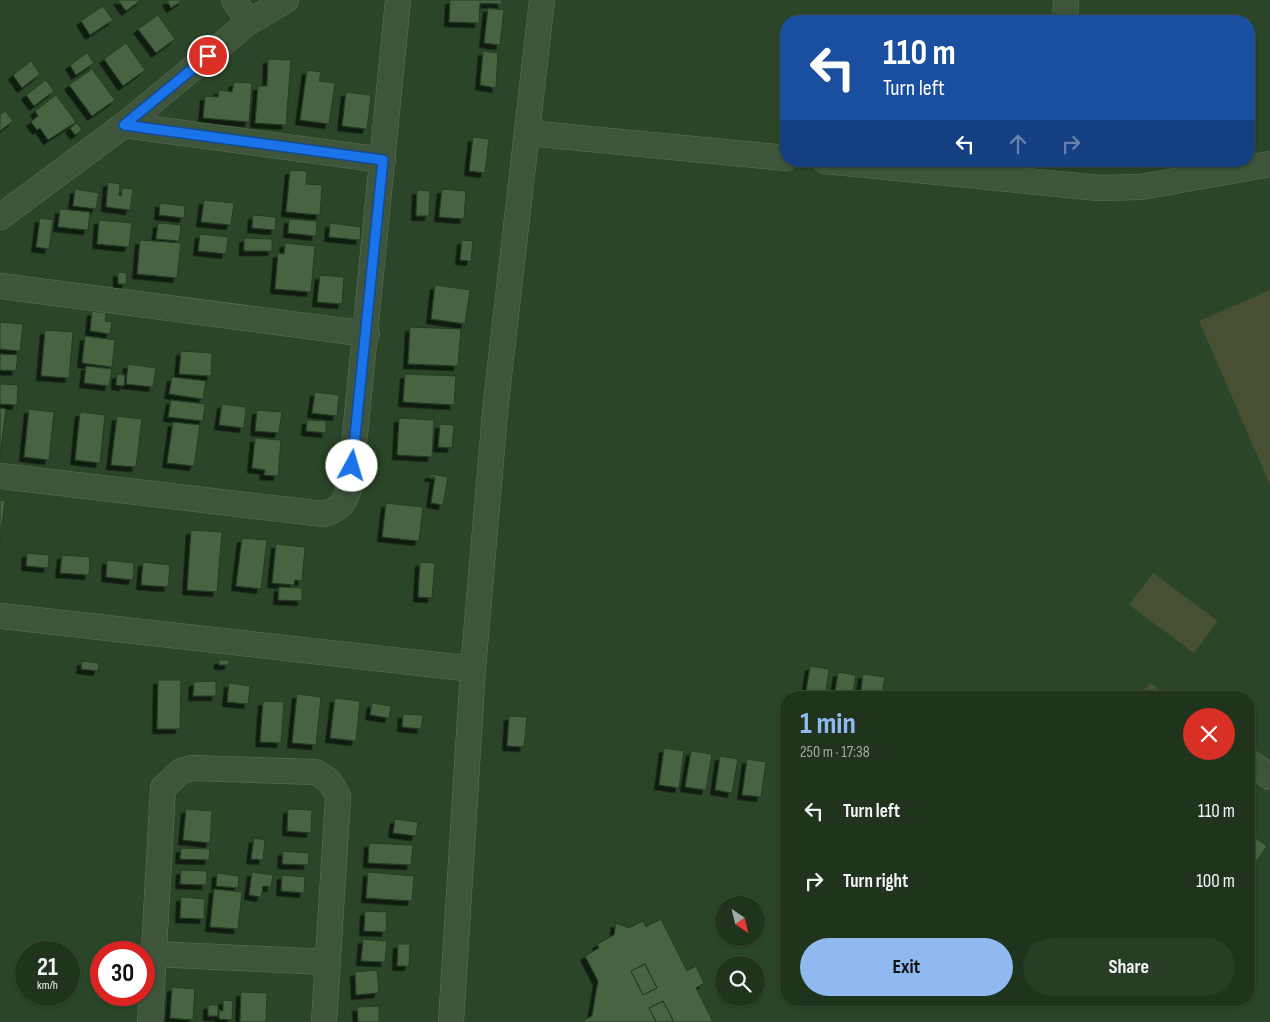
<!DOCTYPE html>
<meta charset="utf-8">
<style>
:root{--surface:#20341d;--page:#283c26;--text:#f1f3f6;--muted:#a2aaa4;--line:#3d4f3b;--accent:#90b9f0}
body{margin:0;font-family:"Sofia Sans Condensed",sans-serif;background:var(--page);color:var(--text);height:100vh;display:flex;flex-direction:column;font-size:19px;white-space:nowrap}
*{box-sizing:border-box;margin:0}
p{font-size:16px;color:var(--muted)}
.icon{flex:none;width:28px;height:28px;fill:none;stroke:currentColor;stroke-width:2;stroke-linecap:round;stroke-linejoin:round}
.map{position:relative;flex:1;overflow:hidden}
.panel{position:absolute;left:780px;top:691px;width:475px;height:315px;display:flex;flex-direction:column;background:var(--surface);border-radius:20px;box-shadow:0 1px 4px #0004,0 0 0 1px var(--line)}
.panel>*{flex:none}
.hud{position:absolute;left:780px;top:15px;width:475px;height:152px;border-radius:20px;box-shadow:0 1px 4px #0004,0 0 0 1px var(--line);background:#1a4fa0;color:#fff;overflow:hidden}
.needle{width:32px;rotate:145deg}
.tools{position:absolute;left:715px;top:896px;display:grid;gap:10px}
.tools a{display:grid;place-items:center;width:50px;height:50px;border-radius:50%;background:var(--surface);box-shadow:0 1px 4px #0004,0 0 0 1px var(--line);font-size:25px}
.speed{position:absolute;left:15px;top:941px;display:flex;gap:10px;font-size:25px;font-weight:700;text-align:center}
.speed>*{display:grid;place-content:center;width:65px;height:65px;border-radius:50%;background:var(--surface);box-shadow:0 1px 4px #0004,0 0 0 1px var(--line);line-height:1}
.speed small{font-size:12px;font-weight:400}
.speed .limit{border:8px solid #d22;background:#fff;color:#111}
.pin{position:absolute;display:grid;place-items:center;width:42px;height:42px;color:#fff;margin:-21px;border:2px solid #fff;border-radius:50%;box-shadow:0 1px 5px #0007}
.me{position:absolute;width:55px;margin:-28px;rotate:6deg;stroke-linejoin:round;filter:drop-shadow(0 0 4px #0008)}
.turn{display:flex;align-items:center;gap:18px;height:105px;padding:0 20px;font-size:22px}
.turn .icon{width:65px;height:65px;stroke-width:2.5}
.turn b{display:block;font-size:35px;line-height:42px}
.lanes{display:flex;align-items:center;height:48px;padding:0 20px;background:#0003;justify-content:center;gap:25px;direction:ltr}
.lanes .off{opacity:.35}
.round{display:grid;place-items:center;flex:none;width:52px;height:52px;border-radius:26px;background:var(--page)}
.summary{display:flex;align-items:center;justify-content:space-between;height:85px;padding:0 20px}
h1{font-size:30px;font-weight:700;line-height:38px;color:var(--accent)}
.cta{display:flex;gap:10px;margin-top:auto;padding:10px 20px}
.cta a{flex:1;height:58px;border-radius:30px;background:var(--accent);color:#111;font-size:20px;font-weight:700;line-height:58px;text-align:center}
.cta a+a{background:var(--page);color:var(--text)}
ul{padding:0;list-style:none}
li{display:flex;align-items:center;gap:15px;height:70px;padding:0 20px}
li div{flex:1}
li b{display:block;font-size:19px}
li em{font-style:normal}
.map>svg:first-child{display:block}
.green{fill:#475033}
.building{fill:#466443;stroke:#243c22;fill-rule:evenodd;filter:url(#shadow)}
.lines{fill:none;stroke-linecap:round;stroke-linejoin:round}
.minor-casing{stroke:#5b725a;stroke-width:26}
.minor{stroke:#3e543b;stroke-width:25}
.route-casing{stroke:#114b97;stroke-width:12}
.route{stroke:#1a73e8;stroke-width:9}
</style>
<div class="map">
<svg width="1270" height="1022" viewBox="0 0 1270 1022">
<defs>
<filter id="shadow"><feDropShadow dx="-4.5" dy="4.5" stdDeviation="0" flood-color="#0009"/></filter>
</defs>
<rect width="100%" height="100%" fill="#2a4527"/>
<path class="green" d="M1270 290V485L1199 321Z
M1153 573 1218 621 1194 653 1129 605Z
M1150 683 1169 697H1138Z"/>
<path class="building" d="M118 0H141L126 11Z
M167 0H183L171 8Z
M450 0H502V4L480 3 479 23 449 22Z
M103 6 113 20 90 35 81 21Z
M488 8 504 10 500 45 484 43Z
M158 15 175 39 156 53 138 29Z
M126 43 145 70 123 86 104 59Z
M483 51 498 53 496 88 480 85Z
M87 53 94 63 76 75 70 65Z
M268 59 291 60 286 125 255 123 258 86H267Z
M31 61 40 74 22 88 13 75Z
M92 69 115 100 92 116 69 85Z
M307 70 321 72 319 81 335 83 329 124 300 120Z
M46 80 54 91 34 106 26 95Z
M234 82 252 83 249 122 203 118 205 96 218 97 219 90 232 92Z
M346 92 371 95 367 129 342 126Z
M56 95 76 122 48 140 40 128 37 130 31 122 38 116 35 111Z
M5 111 13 121 0 131V115Z
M77 123 82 130 75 135 70 128Z
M473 137 489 139 485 173 469 171Z
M290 170 307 171 306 184 322 185 320 215 286 212Z
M108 182 120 184 119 195 121 196 122 188 133 189 130 210 106 207Z
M75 189 99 193 96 209 73 206Z
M442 189 466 191 464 219 439 217Z
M417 190 430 191 429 216H416Z
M204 200 234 203 231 225 201 222Z
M160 203 185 206 184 218 159 215Z
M60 209 90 212 88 230 58 227Z
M253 215 276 217 275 230 252 228Z
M40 218 53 220 49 249 36 247Z
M289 219 317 221 316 236 288 233Z
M99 220 132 223 129 247 97 244Z
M158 223 181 225 179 241 156 239Z
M330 223 361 227 360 240 329 237Z
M200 234 228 237 226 254 198 251Z
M244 238 272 239V251H244Z
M140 240 181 243 177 278 137 274Z
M462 240 473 241 471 261 460 260Z
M285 243 315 246 311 292 275 289 278 253 284 254Z
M118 272 127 273 126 284H118Z
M320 275 344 277 342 304 317 302Z
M435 285 470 290 465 324 431 319Z
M92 311 106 313 105 321 112 322 110 334 90 331Z
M0 322 23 324 20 351 0 349Z
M410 327 461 329 458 366 408 364Z
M45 330 73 332 69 378 41 376Z
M85 336 115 340 112 367 82 363Z
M181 351 212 353 211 376 179 374Z
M0 354 18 355 16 371 0 370Z
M128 364 156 368 153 387 126 384Z
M86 366 112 369 109 386 84 383Z
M117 374 125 375 124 386 116 385Z
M405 374 456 376 454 405 403 402Z
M172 377 206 381 203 399 169 394Z
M0 384 18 385 17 405 0 404Z
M315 392 339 395 337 416 312 413Z
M171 400 205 404 203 421 168 417Z
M222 404 246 407 244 428 219 425Z
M0 408 6 409 0 457Z
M29 409 54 412 49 460 24 457Z
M257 410 282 412 279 433 255 431Z
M80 412 105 415 100 463 75 460Z
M117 416 142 419 136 467 111 465Z
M399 418 434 420 432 457 397 455Z
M307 420 326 421V433L306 431Z
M173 422 200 425 194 466 167 463Z
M440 424 454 425 452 448 438 447Z
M255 438 281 440 278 476 264 475 265 470 252 468Z
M430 474 448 477 443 505 431 503 435 477H429Z
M0 500 5 501 0 541Z
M386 503 423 507 419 541 382 537Z
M191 530 222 532 217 592 187 590Z
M242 538 267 540 261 589 236 586Z
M276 544 305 547 302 581 295 580 294 585 272 583Z
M27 553 49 555 48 568 26 566Z
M62 555 90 557 89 575 60 573Z
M107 560 134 563 133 580 106 577Z
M143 562 170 565 168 587 141 585Z
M420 562 435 563 432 598 418 597Z
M279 587 302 588V601L278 600Z
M219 660H229V665H219Z
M82 661 99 663 98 671 81 669Z
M810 666 829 669 825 698H805Z
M838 672 856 675 852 698H834Z
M863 674 885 677 881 698H860Z
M158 680H181L180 729H157Z
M216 681V696H193L194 682Z
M229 683 250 686 248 704 227 702Z
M297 694 321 697 316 745 292 743Z
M335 698 360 701 356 741 330 738Z
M263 701 284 702 281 743 260 742Z
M372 703 391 706 389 718 370 715Z
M403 714 423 715 421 729 402 727Z
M509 716 527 717 524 747 507 746Z
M664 748 684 751 679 788 659 785Z
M691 751 712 754 706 790 685 787Z
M720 756 738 759 732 793 715 790Z
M747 759 766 762 761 797 742 795Z
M186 809 212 811 210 843 183 840Z
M288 809 312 810 311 833 287 831Z
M395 819 418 822 416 836 393 833Z
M1249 833 1267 846 1249 872Z
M254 838 265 840 263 860 251 859Z
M369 843 413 845 411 865 368 863Z
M181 848 210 849 209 860 180 859Z
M283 851 309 853 308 865 282 864Z
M181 870 207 871 206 885 180 884Z
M252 872 273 875 271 887 263 886 261 897 249 895Z
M368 872 414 876 412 901 366 898Z
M217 873 239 876 238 888 216 886Z
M282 875 305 877 304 893 281 891Z
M214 889 242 892 238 929 210 927Z
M181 897 205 899 204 919 180 918Z
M365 911 387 912 386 932 364 931Z
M661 919 687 971 696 966 704 983 696 988 713 1022H674L663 1001 649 1008 656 1022H581L592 1016 598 981 585 956 599 948 597 944 614 935 616 923 629 928 643 921 646 927ZM645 964 657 988 643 995 631 971Z
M363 939 387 941 385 962 361 961Z
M398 944H410L409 966H397Z
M645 964 657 988 643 995 631 971Z
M377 970 379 993 356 995 355 972Z
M172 987 195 989 193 1020 170 1018Z
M241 992 267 993 266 1022H240Z
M223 1000 233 1001 232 1020 219 1019V1010L223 1011Z
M663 1001 674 1022H656L649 1008Z
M208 1005H218V1016H208Z
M379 1006V1022H358L357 1007Z"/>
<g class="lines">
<defs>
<path id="minor" d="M234 0 249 22
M1065 21 1066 0
M124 125 383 160
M528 133 786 158
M825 161 1099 188 1141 187 1270 164
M0 217 124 125 249 22 286 0
M0 286 367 334
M0 476 323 514C341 510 345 502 350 485L398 0
M0 616 473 669
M1251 763 1270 777
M154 954 327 962
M150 1022 163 788 181 771 192 768 315 772C327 778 333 784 338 797L324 1022
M451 1022 473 669 496 402 542 0"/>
</defs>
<use href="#minor" class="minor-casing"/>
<use href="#minor" class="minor"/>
</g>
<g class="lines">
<defs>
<path id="route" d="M208 56 124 125 383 160 352 466"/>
</defs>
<use href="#route" class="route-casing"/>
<use href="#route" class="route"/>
</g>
</svg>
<div class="tools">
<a><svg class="needle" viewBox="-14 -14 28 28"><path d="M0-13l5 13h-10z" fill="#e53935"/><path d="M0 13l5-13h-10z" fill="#a2aaa4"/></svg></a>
<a><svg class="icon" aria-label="search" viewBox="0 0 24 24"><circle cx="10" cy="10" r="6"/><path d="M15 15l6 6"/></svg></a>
</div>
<div class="speed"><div>21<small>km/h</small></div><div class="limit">30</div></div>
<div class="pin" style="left:208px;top:56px;background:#d93025"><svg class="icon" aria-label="arrive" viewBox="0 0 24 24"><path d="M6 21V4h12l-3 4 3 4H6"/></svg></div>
<svg class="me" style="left:352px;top:466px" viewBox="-20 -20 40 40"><circle r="19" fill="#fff"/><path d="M0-13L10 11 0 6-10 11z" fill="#1a73e8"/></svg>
<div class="hud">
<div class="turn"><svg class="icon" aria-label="left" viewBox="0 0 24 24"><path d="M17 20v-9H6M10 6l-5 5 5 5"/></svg><div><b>110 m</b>Turn left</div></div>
<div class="lanes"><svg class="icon" aria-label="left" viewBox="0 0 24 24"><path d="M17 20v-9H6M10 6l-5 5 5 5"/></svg><svg class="icon off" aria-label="ahead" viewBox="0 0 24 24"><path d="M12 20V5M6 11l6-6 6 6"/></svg><svg class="icon off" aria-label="right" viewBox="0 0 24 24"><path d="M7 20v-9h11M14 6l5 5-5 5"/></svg></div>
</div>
<section class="panel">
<div class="summary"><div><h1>1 min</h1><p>250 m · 17:38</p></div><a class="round" style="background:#d93025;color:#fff"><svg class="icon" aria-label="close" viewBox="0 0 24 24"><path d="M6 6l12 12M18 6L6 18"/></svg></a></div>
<ul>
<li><svg class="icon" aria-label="left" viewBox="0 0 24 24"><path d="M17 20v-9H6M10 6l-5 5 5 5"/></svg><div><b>Turn left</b></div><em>110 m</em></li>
<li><svg class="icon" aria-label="right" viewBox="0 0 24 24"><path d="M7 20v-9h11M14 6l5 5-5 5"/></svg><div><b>Turn right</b></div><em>100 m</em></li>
</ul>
<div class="cta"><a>Exit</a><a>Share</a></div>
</section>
</div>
